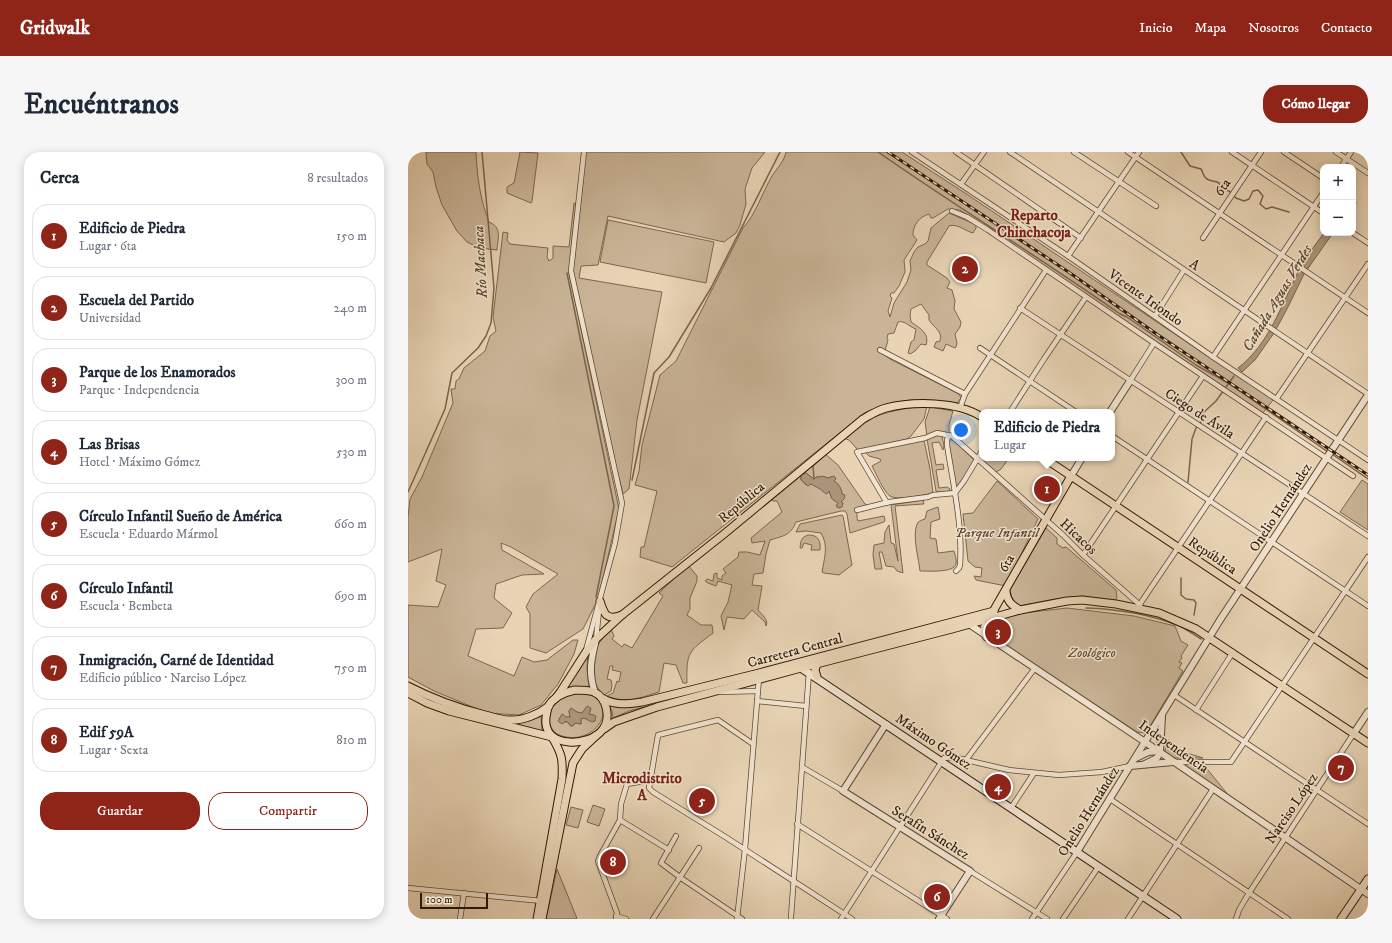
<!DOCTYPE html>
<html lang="es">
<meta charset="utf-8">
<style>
body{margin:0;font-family:"IM FELL DW Pica",serif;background:#f6f6f7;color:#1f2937}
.controls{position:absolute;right:12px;top:12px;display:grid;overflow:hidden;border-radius:8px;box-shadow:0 2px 10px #0003}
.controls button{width:36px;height:36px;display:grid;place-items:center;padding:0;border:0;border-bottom:1px solid #e0e1e3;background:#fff;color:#1f2937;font:20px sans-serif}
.scale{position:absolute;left:12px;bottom:10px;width:68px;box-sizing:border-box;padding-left:4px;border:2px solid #311905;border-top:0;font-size:11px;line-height:14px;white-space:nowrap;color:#311905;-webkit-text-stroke:3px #f0e3cf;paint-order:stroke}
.you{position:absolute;left:553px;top:278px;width:14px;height:14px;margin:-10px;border:3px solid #fff;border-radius:50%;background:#1a73e8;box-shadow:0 0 0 6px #1a73e833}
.badge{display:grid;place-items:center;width:26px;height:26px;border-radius:50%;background:#8f2418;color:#fff;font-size:13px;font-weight:700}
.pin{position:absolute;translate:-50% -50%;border:2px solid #fff;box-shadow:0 1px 4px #0006}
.popup{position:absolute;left:571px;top:257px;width:136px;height:52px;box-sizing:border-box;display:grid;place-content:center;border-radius:8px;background:#fff;filter:drop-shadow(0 1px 3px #0005);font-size:13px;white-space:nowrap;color:#747a83}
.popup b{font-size:15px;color:#1f2937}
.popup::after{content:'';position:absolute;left:50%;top:100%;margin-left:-8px;border:8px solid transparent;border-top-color:#fff}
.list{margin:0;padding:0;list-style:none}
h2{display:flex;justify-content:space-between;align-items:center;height:52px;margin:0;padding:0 16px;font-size:17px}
h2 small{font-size:13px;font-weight:400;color:#747a83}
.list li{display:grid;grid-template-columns:26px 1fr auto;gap:12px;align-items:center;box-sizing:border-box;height:64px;margin:0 8px 8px;padding:0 8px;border:1px solid #e0e1e3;border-radius:16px}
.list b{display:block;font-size:15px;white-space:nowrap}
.list p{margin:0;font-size:13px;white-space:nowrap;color:#747a83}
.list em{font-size:13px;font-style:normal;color:#747a83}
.actions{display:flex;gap:8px;padding:12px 16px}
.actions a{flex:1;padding:9px 0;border:1px solid #8f2418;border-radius:16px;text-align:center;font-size:14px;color:#8f2418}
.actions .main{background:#8f2418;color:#fff}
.map{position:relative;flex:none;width:960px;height:767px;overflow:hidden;border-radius:16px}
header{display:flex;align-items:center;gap:24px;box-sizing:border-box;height:56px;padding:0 20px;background:#8f2418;color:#fff}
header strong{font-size:19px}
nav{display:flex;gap:22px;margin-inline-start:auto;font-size:14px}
.intro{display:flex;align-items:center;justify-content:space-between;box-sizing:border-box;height:96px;padding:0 24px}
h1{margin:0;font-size:28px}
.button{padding:10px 18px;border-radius:16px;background:#8f2418;color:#fff;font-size:14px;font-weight:700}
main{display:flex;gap:24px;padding:0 24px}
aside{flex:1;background:#fff;border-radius:16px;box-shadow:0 2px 10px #0003}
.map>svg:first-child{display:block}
.green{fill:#c9b497;stroke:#7d664e;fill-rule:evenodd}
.water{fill:#aa9479;stroke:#7a634b}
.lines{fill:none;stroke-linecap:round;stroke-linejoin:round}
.stream{stroke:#7a634b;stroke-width:1.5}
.minor-casing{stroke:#5f4831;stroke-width:6}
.tertiary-casing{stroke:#5f4831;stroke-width:8}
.secondary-casing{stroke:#311905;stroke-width:9}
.primary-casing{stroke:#311905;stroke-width:9}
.minor{stroke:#f0e3cf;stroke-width:4.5}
.tertiary{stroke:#f0e3cf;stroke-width:6}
.secondary{stroke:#f0e3cf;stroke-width:7}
.primary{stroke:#e8d4b5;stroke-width:7}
.rail-casing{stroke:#311905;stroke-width:3}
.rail{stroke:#f0e3cf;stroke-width:1.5;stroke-dasharray:4.5;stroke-linecap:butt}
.labels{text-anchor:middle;stroke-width:3;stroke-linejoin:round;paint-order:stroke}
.street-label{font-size:14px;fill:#311905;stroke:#f0e3cf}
.park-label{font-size:14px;font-style:italic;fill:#5f4831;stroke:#f0e3cf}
.neighbourhood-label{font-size:15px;font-weight:bold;fill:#7a1f14;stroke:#f0e3cf}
.water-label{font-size:15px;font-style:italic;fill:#614a33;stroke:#f0e3cf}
</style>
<header>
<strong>Gridwalk</strong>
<nav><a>Inicio</a><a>Mapa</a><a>Nosotros</a><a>Contacto</a></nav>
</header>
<div class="intro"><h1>Encuéntranos</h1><a class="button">Cómo llegar</a></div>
<main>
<aside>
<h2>Cerca<small>8 resultados</small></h2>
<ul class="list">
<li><span class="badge">1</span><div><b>Edificio de Piedra</b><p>Lugar · 6ta</p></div><em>150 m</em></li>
<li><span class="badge">2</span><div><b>Escuela del Partido</b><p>Universidad</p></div><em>240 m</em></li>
<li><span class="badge">3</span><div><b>Parque de los Enamorados</b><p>Parque · Independencia</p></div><em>300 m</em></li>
<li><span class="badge">4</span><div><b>Las Brisas</b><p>Hotel · Máximo Gómez</p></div><em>530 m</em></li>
<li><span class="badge">5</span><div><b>Círculo Infantil Sueño de América</b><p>Escuela · Eduardo Mármol</p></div><em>660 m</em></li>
<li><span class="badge">6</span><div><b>Círculo Infantil</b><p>Escuela · Bembeta</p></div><em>690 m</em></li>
<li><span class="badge">7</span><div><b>Inmigración, Carné de Identidad</b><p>Edificio público · Narciso López</p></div><em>750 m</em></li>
<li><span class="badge">8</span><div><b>Edif 59A</b><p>Lugar · Sexta</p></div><em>810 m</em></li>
</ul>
<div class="actions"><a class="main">Guardar</a><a>Compartir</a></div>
</aside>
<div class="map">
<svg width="960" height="767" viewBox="0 0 960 767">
<rect width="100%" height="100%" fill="#e8d4b5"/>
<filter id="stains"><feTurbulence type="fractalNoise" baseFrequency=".005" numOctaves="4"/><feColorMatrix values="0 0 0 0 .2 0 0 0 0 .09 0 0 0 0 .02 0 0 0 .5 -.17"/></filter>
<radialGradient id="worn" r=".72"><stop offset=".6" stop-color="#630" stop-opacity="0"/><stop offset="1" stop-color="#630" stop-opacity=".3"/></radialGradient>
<g class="green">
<path d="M18,0H68C69,24 72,47 81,70C94,75 90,86 89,98L71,96L59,90L49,79L34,53L28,35L25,20L19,12Z"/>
<polygon points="112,0 130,1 124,49 123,51 99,41 99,35 106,31"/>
<polygon points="177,0 357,0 344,16 337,37 338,52 332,73 328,81 316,90 200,64 190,113 173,114 171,126 254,140 229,268 221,337 215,342 195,263 163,119"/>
<path d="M378,0H494L557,41L865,248L855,261L552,58L540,57L525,66H523L521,62C511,65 505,73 505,83L509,88L496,108L497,120L491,134L486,141H483L482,144L484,146L480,159L482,165L486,151L499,130L503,118L502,109L506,100L510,95L517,92L520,89L523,76L541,61L566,72L568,73V76L565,81C557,79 549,71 541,74L519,110V113L539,126L542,130L539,136L544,138L547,149L546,157L553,170L552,175L547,182L549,191L548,195L547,196L538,192L535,199L526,195L528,190L532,189C535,179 526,176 521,168V163L513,152L503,157L502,163L503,170C512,176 522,182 518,193L513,192L507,199L502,202L500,201L503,190L506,188L508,177C501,175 497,168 490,170L486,181L480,182L479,186L480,188L477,199L472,196L471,199L482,207L551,242L553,246L548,252L502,248L478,252L458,260L264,415L232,405L233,395H236L249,339L227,333L231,319L234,293L252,223L268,209L335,76C348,62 354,41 364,24C369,16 376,10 378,0Z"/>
<polygon points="166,51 168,52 161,121 211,357 190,447 175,477 138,501 122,496 122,462 118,455 125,442 150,422 103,395 93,391 94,398 136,422 114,423 88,432 86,446 104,461 95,476 68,477 60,504 106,524 114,505 126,510 139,508 165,488 170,488 166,502 150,532 133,553 111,563 79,561 26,539 0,525 0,453 30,455 38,433 28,429 34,397 0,410 0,365 2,347 14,325 45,251 43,237 47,237 48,229 51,227 56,216 77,199 82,184 88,179 85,165 95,80 100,81 99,88 102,92 140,96 139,105 141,109 145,106 145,94 161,95"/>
<polygon points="200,68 306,90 298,131 192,110"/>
<path d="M519,254L516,267L503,284L499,287L450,298L441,288L435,286C443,280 450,274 458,269C477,259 498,256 519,254Z"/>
<polygon points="522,255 545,259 541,273 541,281 519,284 517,270"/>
<path d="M529,282L534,284L536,294L535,298L531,290L524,291L528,313L535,312L536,317L528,318L531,336L539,335L542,337L541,339C538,341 532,341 528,339L519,287Z"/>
<path d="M516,288L522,317L525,341C516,343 489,349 482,344C475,339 468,321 464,314L473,309L472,307L461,304L458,301L461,298Z"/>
<polygon points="542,288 545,288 566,308 564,314 550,334 548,334 540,289"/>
<path d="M416,301L430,313L457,352L460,354L447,358L449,359V366L450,369L476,364L477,368L476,370L442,381L439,362L437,359H433L388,370C382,384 375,384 362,388L358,402L355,421L346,422L344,433L354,434L350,458C354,463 361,468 358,474L357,470L344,458L336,467L319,465L316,478L313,464L320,450L324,433L310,429L308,434L300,431L297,429L299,427L305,429L306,422L309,421V426L314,428V424L318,421L315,417L330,405L331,400H339L352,403L357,389L344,391L343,386L374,360L369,349H365L362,345ZM398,321L406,327L408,325H413L414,324L420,326L426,324L428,327L426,329C433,333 434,341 435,348L433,350L435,351L431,356L428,354L431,351L424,347L422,340L420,338L403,332L398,333L393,328V323Z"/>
<polygon points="574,302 574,306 601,306 593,317 588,320 573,307"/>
<polygon points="954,328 960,332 960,378 932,360"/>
<polygon points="589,329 630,367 598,434 568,428 566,424 573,425 574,416 567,415 560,409 555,362 565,361"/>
<polygon points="515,348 516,352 515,352 487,354 495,421 489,419 486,415 478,414 474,400 471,400 474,417 467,417 465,403 466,393 476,391 477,380 481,373 483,391 486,392 490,409 483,353"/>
<path d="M530,355L532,367L523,370L522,386L528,387L530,401L546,399C547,403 549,408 548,412C546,421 520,419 512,419C511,407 504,385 509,372C510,369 514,368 517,367L519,359Z"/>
<path d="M434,363L435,364L444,413L431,423L416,421L414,420C416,407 421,394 413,381L398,379L388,380L392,372Z"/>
<path d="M638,376L649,386V392L655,396L658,395L708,438L709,446L707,448L675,444L647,447L611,454C605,450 603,445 602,438Z"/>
<path d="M401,383C410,383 413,389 412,398H403L404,393L396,391L394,396H392C393,388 393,385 401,383Z"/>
<path d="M280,413L289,424V429L282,446V457L279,463L293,473H304L305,481C281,499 278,500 279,531H275L268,513L256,511L251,540C231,546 220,552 199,544L205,541L209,529L211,530L213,520L204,518L205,514H202L199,527L203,528L204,533L203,539L196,543C182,531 183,511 189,495C192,488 198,483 203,477L206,484L204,487L214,495L216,492L224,496L255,444L251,441Z"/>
<polygon points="659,456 726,464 767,474 773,489 780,493 773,504 774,506 771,510 774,511 771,516 775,519 739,579 737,581 729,580 579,481 579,471 606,462"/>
<polygon points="180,500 179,517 181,536 158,538"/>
<path d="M171,541C215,543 193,595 154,584C137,579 138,557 151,548C157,543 165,542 171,541ZM163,556L169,560L174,561L178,556L183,557L181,562L185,563L181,568L176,566L173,567V572L167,571L165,574H162L160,570H155L151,567L154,563L158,565H162L161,559Z"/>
<path d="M247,550L248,552L221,559L205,566L204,559L201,553C217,557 231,554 247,550Z"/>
<polygon points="133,564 134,579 100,572 120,569"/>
<polygon points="758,586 772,599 795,606 763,606 757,601"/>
<polygon points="774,612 795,612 821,644"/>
<polygon points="185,653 197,657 191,674 179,670"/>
<polygon points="163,655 175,658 170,676 158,673"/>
<polygon points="149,717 168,764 169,767 138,767"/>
</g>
<g class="water">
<path d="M916,81H925L896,122L879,157L866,181L847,208L834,220L830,216C861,192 873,154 890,120C897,106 907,93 916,81Z"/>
<path d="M398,321L406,327L408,325H413L414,324L420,326L426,324L428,327L426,329C430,331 434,337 434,342L437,343L436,347L433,350L435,351L434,355L431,356L428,354L430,351L424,347L421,339L420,341L418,342L412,337L403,332L400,334L393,328V323Z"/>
<polygon points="179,554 183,556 181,562 186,563 188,564 187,569 184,570 176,566 173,567 173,572 167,571 164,574 158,569 154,572 151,570 150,569 154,562 156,563 158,565 162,565 161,559 163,556 169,560 174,561"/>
</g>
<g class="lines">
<g class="stream">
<path d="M470,0C550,56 633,106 712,162L719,165L788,213L820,231L920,300"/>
<path d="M773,0L782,14L793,17C795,20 795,24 798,26C801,30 806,28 811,31L812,37L821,39L828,46L836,49L841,47L845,39L850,38L855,44L852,52L858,57L864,55L881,60"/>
<polyline points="945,51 948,51"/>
<polyline points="159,121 206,354 188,445"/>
<polyline points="924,302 960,327"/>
<polyline points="406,327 405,314 411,308"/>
<polyline points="224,328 246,221 261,205 303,136 372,0"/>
<polyline points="780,330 784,287 788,276 793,270 795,261 808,249 826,224"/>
<polyline points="0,340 37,257 44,221 70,196 78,184 83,171 86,136 74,0"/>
<polyline points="773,426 773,443 778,447 786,448 788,451 786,463"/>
<path d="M678,456C709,457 740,462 769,473C777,476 785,482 793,487"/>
</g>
<g class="minor-casing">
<g id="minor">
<polyline points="176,0 163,119 214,351 207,391 178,498"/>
<polyline points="504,0 660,104 805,205 960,308"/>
<polyline points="548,0 673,86"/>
<polyline points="602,0 960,242"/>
<polyline points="666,0 748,54"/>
<polyline points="720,0 960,161"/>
<polyline points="824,0 915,61"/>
<polyline points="876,0 915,26"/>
<polyline points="928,0 960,21"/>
<polyline points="933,15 943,0"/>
<polyline points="553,32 576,0"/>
<polyline points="544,59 559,65 580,78 746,191 945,324"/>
<polyline points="945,81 960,91"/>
<polyline points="795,86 853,0"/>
<polyline points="660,104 731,0"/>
<polyline points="612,156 960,384"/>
<polyline points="747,164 776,118"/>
<polyline points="572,196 668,260"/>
<polyline points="472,198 557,242"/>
<polyline points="805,205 915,41"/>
<polyline points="722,229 746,191"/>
<polyline points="869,246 960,112"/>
<polyline points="552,256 557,242 638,118"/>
<polyline points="602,260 636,207 678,145"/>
<path d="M541,283L539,288V293C545,331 555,375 552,413L551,416L548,419"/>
<polyline points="704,284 960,454"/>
<polyline points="479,351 449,300 517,286 529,281 544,284 655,383 675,403 732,453"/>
<polyline points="449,358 481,350 520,345 525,343 547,341 556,329 574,299"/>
<polyline points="675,403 795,224"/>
<polyline points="730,455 858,265"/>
<polyline points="188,487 191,459"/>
<polyline points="311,540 350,539"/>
<polyline points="766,543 960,672"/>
<polyline points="349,549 398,554"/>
<polyline points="788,558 825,500"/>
<polyline points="345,592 310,568 250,583 241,636 245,640 319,686 444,767"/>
<polyline points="558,608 627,516"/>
<polyline points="767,610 823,610 960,405"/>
<polyline points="394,615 435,639"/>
<polyline points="702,647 880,767"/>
<polyline points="603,656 626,621"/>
<polyline points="212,668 261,698"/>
<polyline points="389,672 539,767"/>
<polyline points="268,684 253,711 273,726 334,767"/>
<polyline points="562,719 639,767"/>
<polyline points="0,736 134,749"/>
<polyline points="208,764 218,767"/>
<polyline points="383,765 401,520"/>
<polyline points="52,767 56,741"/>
<polyline points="208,767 209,761 190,709 192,704 212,668 213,652 219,632 242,628"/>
<polyline points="245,767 291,696"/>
<polyline points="329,767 337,697 351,526"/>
<polyline points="433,767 536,606 545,605 601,618 651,623 694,620 722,614"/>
<polyline points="624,767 669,700"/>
<polyline points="655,767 691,714"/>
<polyline points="720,767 805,637"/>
<polyline points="828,767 831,758 841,741 946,581"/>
</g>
</g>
<g class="tertiary-casing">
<g id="tertiary">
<polyline points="702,260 722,229"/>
<polyline points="663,324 674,306"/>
<polyline points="561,472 737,590 960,742"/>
<path d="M578,485C574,478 576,472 581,466"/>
<path d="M187,541C180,520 183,508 188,487"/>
<polyline points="478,572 435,639 562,719 531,767"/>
<polyline points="946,581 960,560"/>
<polyline points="728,606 740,600 751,599"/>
<polyline points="737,612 749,606 752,600 754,564"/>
<polyline points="722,614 765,610"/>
<polyline points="669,700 812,468 960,243"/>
</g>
</g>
<g class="secondary-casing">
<g id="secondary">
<polyline points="393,512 393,516 769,767"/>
<polyline points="933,767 960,727"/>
</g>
</g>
<g class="primary-casing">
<g id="primary">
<polyline points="636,306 960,522"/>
<path d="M598,439C599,449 603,453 612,458"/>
<path d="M192,449C196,462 198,469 214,463"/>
<polyline points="583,463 663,324"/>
<polyline points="409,525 407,518 409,512"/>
<path d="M0,534C25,547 50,556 77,563C85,565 94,568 101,568C115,569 131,562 141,554"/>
<path d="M167,538C173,538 180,538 186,540C199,546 203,566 195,577C188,587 172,591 161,590C146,589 136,581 138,565C139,561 139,557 141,553C147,544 158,540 167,538Z"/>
<path d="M0,541L19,551L41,559L144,585C154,602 155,607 154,627L129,767"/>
<path d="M194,546C207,554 219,552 234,550L351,521L586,459"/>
<path d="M147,547L153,539L178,500L188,487L214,463L316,382L455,267C462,263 470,258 478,256C505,249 549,249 574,265"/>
<polyline points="196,577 206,570 249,555 393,516 544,477 612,458 659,449 674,448 708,452 751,461 788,477 960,591"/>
<polyline points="134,767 165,611 174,597 189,583"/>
</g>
</g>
<use href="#minor" class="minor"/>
<use href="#tertiary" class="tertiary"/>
<use href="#secondary" class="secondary"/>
<use href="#primary" class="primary"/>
<g class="rail-casing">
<polyline id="rail" points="480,0 662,121 750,183 960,323"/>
</g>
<use href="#rail" class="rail"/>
</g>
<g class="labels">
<g class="street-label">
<text transform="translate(814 35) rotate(-56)" y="5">6ta</text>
<text transform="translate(787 112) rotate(34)" y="5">A</text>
<text transform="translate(738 145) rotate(35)" y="5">Vicente Iriondo</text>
<text transform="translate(792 261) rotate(33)" y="5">Ciego de Ávila</text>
<text transform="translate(333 350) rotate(-40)" y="5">República</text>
<text transform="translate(872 355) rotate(-57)" y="5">Onelio Hernández</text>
<text transform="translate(671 384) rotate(43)" y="5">Hicacos</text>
<text transform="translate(805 403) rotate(34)" y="5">República</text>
<text transform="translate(598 411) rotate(-60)" y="5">6ta</text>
<text transform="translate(387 498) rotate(-15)" y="5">Carretera Central</text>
<text transform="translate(526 589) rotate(34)" y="5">Máximo Gómez</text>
<text transform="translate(766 594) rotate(35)" y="5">Independencia</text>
<text transform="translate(883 656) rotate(-56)" y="5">Narciso López</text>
<text transform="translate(680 659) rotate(-58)" y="5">Onelio Hernández</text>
<text transform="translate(523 680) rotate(32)" y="5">Serafín Sánchez</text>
</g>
<g class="park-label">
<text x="589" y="385">Parque Infantil</text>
<text x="684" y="505">Zoológico</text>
</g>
<g class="neighbourhood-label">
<text x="626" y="68">Reparto<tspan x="626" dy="17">Chinchacoja</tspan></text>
<text x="234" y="631">Microdistrito<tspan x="234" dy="17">A</tspan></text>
</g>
<g class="water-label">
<text transform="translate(72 110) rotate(-93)" y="5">Río Machaca</text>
<text transform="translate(869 146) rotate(-59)" y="5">Cañada Aguas Verdes</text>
</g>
</g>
<rect width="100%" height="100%" filter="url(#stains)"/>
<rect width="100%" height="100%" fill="url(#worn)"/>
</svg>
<div class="controls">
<button>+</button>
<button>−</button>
</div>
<div class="scale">100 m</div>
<div class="you"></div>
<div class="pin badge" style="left:639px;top:337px">1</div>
<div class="popup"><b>Edificio de Piedra</b>Lugar</div>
<div class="pin badge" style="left:557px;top:117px">2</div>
<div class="pin badge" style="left:590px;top:480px">3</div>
<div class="pin badge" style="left:590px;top:635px">4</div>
<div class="pin badge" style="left:294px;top:649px">5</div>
<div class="pin badge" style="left:529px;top:745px">6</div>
<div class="pin badge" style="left:933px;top:616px">7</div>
<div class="pin badge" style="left:205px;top:710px">8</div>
</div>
</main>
